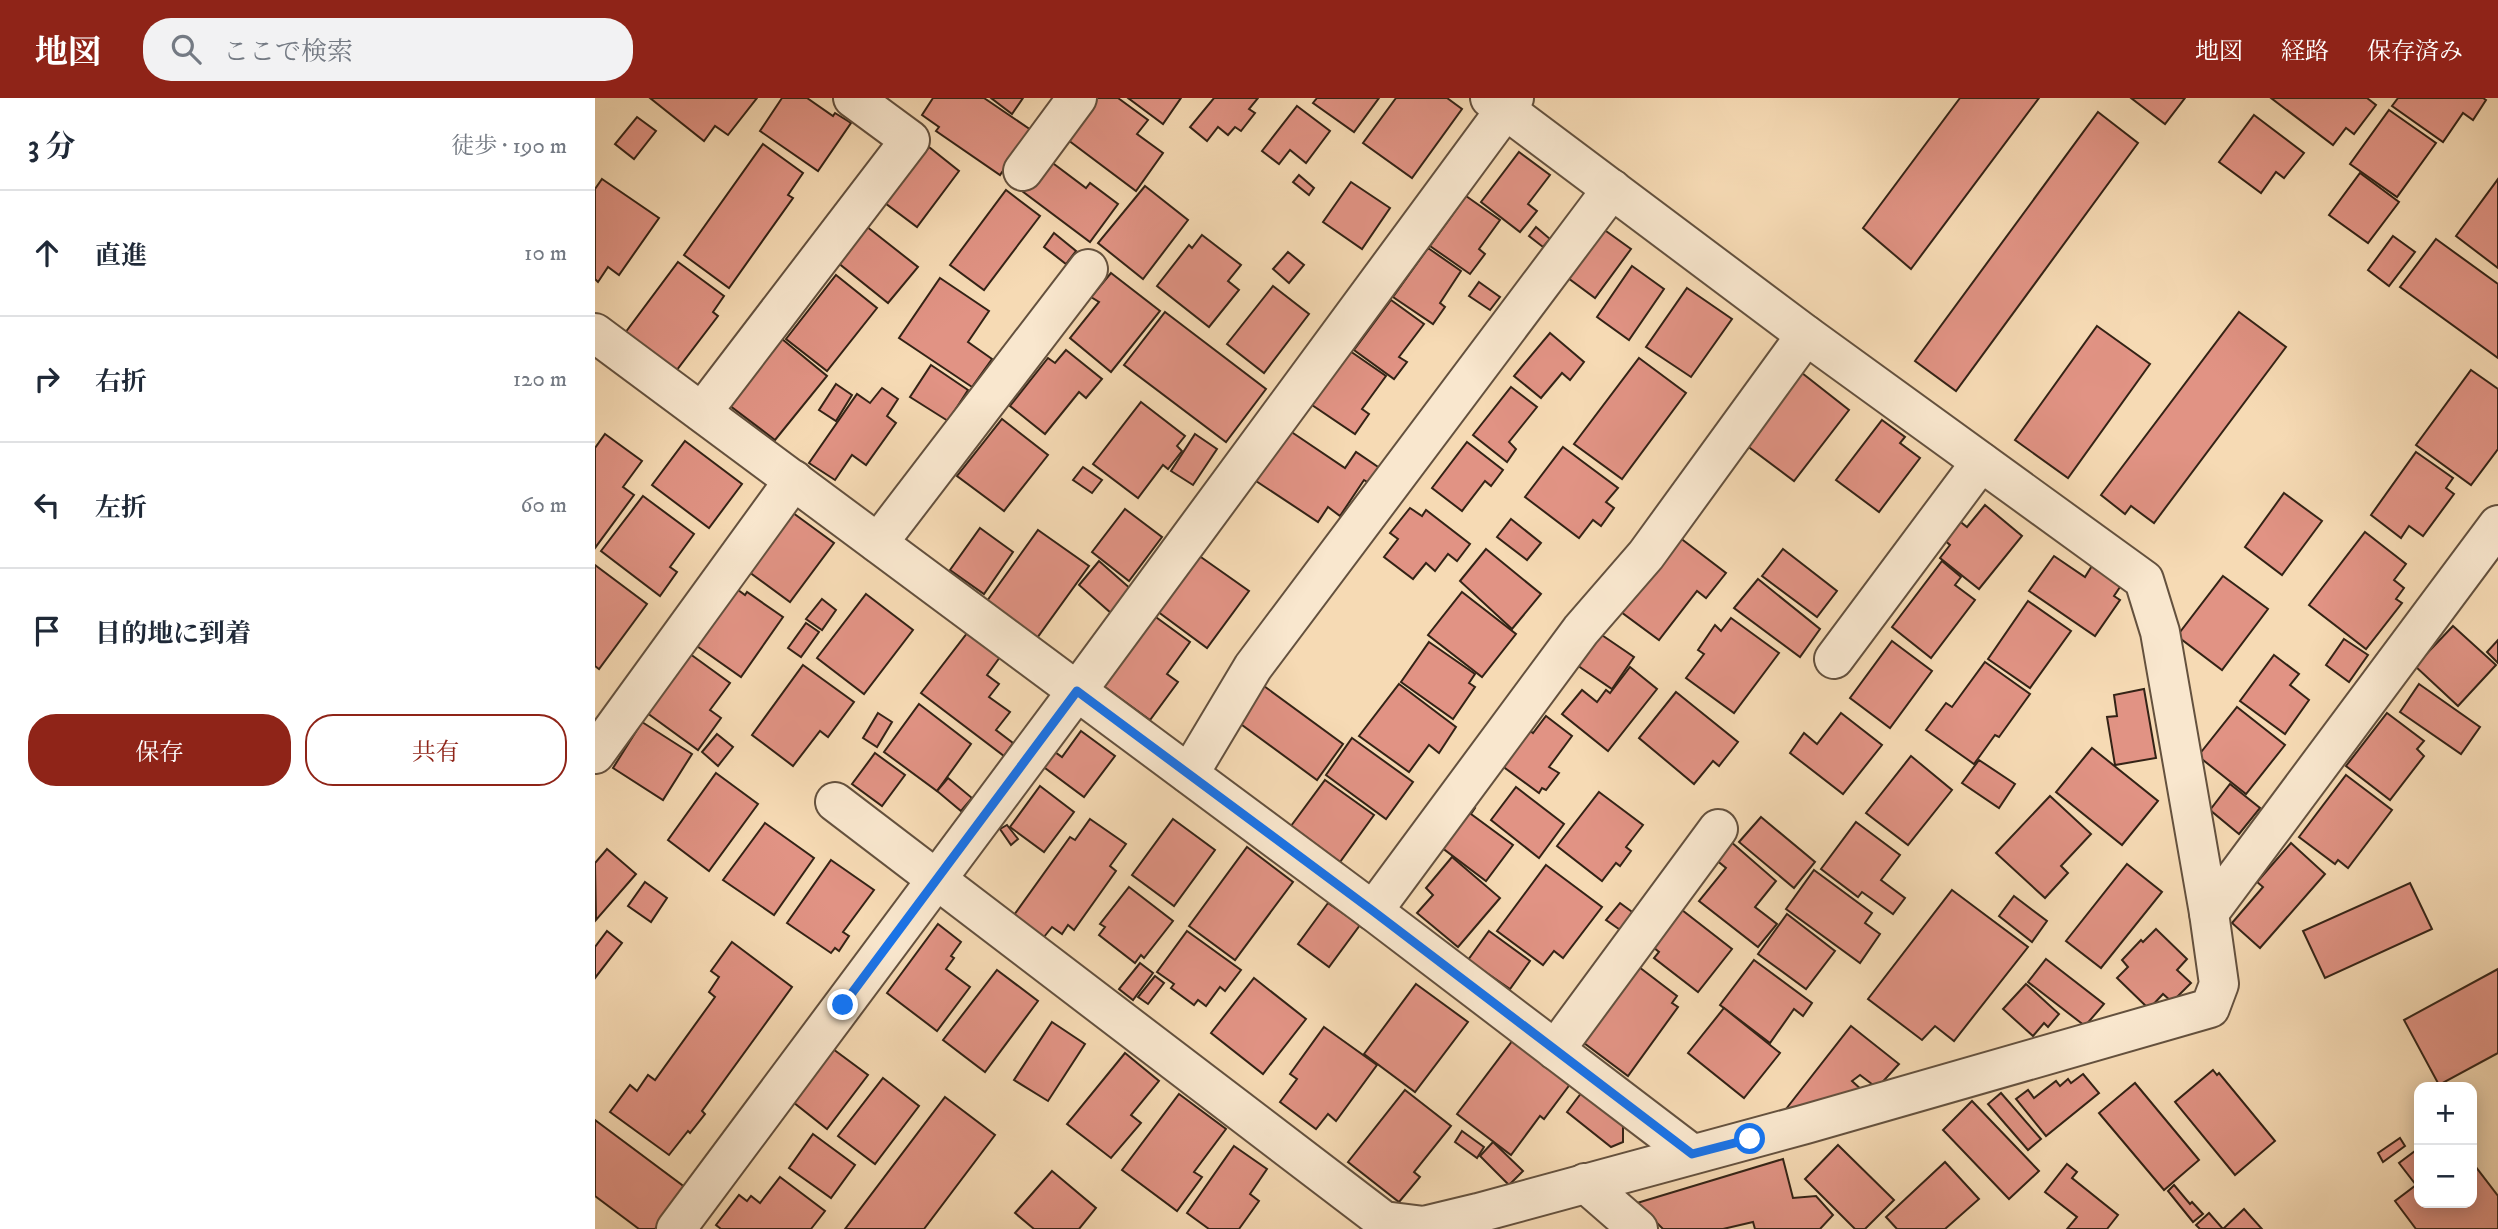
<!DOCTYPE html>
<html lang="ja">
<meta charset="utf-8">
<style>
body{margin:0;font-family:"IM FELL DW Pica","Noto Serif JP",serif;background:#f2f2f3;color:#1f2937}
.controls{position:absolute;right:21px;bottom:21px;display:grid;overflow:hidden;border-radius:14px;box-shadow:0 4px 18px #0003}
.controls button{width:63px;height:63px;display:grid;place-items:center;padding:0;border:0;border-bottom:2px solid #e0e1e3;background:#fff;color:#1f2937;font:35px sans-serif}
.stop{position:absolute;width:21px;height:21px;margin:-16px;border:5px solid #1a73e8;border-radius:50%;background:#fff}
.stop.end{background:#1a73e8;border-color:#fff;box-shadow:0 2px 7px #0008}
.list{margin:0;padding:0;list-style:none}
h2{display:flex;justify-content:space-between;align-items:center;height:91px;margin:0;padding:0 28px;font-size:30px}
h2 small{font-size:23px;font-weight:400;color:#747a83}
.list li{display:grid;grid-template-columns:46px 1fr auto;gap:21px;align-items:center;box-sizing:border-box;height:126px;padding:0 28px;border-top:2px solid #e0e1e3}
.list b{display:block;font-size:26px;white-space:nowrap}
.list em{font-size:23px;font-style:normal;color:#747a83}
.actions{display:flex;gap:14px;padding:21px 28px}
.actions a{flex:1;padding:16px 0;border:2px solid #8f2418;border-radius:28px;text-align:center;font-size:24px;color:#8f2418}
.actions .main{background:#8f2418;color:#fff}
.icon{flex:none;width:38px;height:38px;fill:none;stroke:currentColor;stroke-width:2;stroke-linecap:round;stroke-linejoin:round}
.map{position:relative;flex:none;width:1903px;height:1131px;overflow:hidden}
header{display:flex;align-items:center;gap:42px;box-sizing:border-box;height:98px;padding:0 35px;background:#8f2418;color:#fff}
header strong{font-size:33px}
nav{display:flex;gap:38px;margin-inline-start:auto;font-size:24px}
.search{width:490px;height:63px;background:#f2f2f3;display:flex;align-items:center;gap:18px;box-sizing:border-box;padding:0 24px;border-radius:28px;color:#747a83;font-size:26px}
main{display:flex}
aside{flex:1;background:#fff}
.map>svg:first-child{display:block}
.building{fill:#e19384;stroke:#342316;stroke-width:2}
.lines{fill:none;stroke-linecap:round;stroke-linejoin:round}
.minor-casing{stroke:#64513e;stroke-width:42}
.minor{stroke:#f9e7ce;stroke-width:38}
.route{stroke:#1a73e8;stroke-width:9}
</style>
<header>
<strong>地図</strong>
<div class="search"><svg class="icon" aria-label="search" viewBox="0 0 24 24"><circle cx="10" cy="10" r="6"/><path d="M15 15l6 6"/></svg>ここで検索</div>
<nav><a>地図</a><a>経路</a><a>保存済み</a></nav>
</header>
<main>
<aside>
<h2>3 分<small>徒歩 · 190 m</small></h2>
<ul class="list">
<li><svg class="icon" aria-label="ahead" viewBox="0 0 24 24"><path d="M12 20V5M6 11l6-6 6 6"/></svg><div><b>直進</b></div><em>10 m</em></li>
<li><svg class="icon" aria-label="right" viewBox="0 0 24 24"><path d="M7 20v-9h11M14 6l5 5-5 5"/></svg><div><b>右折</b></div><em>120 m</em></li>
<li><svg class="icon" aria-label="left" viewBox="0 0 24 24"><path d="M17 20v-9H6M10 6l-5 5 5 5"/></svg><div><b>左折</b></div><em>60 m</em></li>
<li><svg class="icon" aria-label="arrive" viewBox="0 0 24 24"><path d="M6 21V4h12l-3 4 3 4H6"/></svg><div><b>目的地に到着</b></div></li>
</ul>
<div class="actions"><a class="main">保存</a><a>共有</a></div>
</aside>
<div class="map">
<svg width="1903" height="1131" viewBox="0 0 1903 1131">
<rect width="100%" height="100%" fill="#f6dab4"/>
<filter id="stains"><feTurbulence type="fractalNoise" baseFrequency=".00286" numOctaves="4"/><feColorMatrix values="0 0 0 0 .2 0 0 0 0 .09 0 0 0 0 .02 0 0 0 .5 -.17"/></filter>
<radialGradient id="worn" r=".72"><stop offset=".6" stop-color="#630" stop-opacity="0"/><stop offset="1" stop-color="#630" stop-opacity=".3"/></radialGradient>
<g class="building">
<polygon points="55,0 162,0 133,37 120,28 109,43"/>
<polygon points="187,0 212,0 238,18 240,15 256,25 223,73 165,33"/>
<polygon points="338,0 389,0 436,32 405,77 341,33 344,29 327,17"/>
<polygon points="396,0 428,0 417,16"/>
<polygon points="498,0 523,0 553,22 542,36 568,55 541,93 473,42"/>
<polygon points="533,0 586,0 568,26"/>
<polygon points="619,0 663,0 654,11 660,15 646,33 640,29 633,37 623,29 612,43 595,29"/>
<polygon points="722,0 784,0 759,34 718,5"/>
<polygon points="801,0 852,0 867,11 817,80 768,45"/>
<polygon points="1365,0 1444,0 1316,171 1268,130"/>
<polygon points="1536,0 1590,0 1570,26"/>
<polygon points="1676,0 1772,0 1781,7 1759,36 1751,30 1738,47"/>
<polygon points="1803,0 1888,0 1891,2 1878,22 1868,15 1848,44 1797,8"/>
<polygon points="702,8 735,33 711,65 695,52 684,66 667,53"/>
<polygon points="1794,12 1841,45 1802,99 1755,66"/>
<polygon points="1503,14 1543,45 1361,293 1320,263"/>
<polygon points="1659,17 1709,55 1689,80 1681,74 1666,95 1624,64"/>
<polygon points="42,19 61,33 39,61 20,46"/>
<polygon points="168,46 208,75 193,97 198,100 134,190 89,157"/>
<polygon points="334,49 364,73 322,129 290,105"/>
<polygon points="924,54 955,77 933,106 942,113 925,134 886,104"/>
<polygon points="451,60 491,90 495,85 523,106 495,144 427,93"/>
<polygon points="1765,75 1804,104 1773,145 1734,117"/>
<polygon points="704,77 719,90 714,97 698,84"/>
<polygon points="7,81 64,120 24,177 13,169 3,184 0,181 0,91"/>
<polygon points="1903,81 1903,170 1861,138"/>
<polygon points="756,84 795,110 767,151 728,124"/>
<polygon points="550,88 593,122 548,181 503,145"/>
<polygon points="411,92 445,118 389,192 355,167"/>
<polygon points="871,98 905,122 884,151 890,156 875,176 835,148"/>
<polygon points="271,128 323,169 293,205 242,164"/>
<polygon points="1004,128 1036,151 1000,200 969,177"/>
<polygon points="941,129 955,141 948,149 934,138"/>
<polygon points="459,135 481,153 471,166 449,149"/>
<polygon points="607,137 646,167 633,183 644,192 614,229 562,188 594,147 597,150"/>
<polygon points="1798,138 1820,154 1794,188 1773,172"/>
<polygon points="1841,141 1903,186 1903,260 1805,189"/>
<polygon points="833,150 866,173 845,205 850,209 838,226 798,199"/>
<polygon points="693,154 709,167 694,185 678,171"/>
<polygon points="83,164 129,198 118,214 123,218 81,273 30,235"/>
<polygon points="1037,168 1069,191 1034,242 1002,219"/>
<polygon points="516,175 565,213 516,274 475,240 504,204 496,199"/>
<polygon points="241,177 282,210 232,273 191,241"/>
<polygon points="345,180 394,213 373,244 397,261 377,289 304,240"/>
<polygon points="884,184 905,199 895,212 874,198"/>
<polygon points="678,188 714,216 669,275 632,246"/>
<polygon points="1092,190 1137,221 1096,279 1051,249"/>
<polygon points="796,202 829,226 804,259 812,264 799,281 759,252"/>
<polygon points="570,214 671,291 631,344 529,267"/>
<polygon points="1644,214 1691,249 1559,425 1536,408 1530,416 1506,397"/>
<polygon points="1502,228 1555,266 1473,380 1420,342"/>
<polygon points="955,235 989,264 975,282 967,275 946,300 919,278"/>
<polygon points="187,241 232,278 180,342 134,307"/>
<polygon points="471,252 507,281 491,300 484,294 450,336 415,308 453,260 460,265"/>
<polygon points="755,253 791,278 767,311 774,316 760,336 717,307"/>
<polygon points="1044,260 1091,295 1027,381 979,346"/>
<polygon points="336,267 373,292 353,323 315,299"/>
<polygon points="1876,272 1903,291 1903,351 1876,387 1821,347"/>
<polygon points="1207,275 1254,312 1199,383 1151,347"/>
<polygon points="241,286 257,297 241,323 224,312"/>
<polygon points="916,289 942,309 914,344 921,351 912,364 878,337"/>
<polygon points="287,290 303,301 292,318 301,325 271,367 257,357 240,382 214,365 262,296 275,305"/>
<polygon points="546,304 590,338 582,348 587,353 573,371 568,367 543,400 498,366"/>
<polygon points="407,321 453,357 409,413 362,378"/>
<polygon points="1287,322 1310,339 1305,345 1325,360 1284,414 1241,382"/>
<polygon points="695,333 750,370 761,354 789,373 779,388 769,382 745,418 733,409 723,424 661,383"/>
<polygon points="10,336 47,363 28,389 39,397 0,450 0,350"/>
<polygon points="600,336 622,351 598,387 576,373"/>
<polygon points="90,343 147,386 114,430 57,387"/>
<polygon points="872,344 908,372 896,388 890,383 867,413 837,390"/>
<polygon points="968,349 1023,390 1011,404 1019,410 1006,428 998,422 984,440 930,399"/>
<polygon points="1821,354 1858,380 1851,390 1859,396 1828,438 1814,428 1806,440 1776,417"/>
<polygon points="488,369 507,382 497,395 478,382"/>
<polygon points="1689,395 1727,423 1687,477 1650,449"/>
<polygon points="48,398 99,436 75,469 82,474 65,498 6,453"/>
<polygon points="1390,407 1427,438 1384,491 1345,460 1355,447 1348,441 1363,422 1372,429"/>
<polygon points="815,410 827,418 831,412 875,446 862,463 853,456 840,473 831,465 818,481 789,459 803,441 795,435"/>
<polygon points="530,411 567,439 534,483 497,454"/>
<polygon points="194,412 239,445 195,504 150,471"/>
<polygon points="916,421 946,445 932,462 902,439"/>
<polygon points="385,430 418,454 389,496 355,472"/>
<polygon points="443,432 494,468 442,540 392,503"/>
<polygon points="1770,434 1811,466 1799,482 1809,490 1801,501 1807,505 1771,551 1714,507"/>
<polygon points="1080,436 1131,475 1111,500 1102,493 1064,542 1022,511"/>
<polygon points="891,451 946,496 917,531 865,483"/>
<polygon points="1188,451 1242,493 1222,519 1167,478"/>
<polygon points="603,457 654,493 612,550 562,513"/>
<polygon points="1459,458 1490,479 1500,463 1529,483 1519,498 1525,502 1500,538 1434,493"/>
<polygon points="504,463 537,492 516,515 484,487"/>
<polygon points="1347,463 1366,479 1360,487 1380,502 1336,560 1297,529"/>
<polygon points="0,467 52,506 4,571 0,568"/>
<polygon points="1628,478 1673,511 1627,572 1582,538"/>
<polygon points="1163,481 1225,531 1205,559 1139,510"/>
<polygon points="139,489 150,497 152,494 188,519 146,579 99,546"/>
<polygon points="867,494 921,536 887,579 833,537"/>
<polygon points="271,496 318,532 269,596 222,560"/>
<polygon points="227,501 241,512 227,532 211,521"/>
<polygon points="1433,503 1476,533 1435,590 1393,561"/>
<polygon points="558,517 595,544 572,576 583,584 555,622 507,587"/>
<polygon points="1136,520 1184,555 1139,615 1091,580 1109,556 1103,552 1120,527 1126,533"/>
<polygon points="211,525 224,534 206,559 193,550"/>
<polygon points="1858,528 1901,567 1863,608 1820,568"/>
<polygon points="998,531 1039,559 1017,591 976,563"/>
<polygon points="373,534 405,559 392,577 404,586 394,599 415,614 401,632 418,645 409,658 326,595"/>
<polygon points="1749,541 1773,557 1754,584 1731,567"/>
<polygon points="1903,542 1903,565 1892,554"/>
<polygon points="1297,543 1337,573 1295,630 1255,600"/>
<polygon points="834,544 880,576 874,585 880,589 858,621 806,584"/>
<polygon points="91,553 135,585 115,612 126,620 103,652 48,612"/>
<polygon points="1679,557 1704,576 1695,587 1714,602 1690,636 1645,603"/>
<polygon points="1390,564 1435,596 1404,639 1400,637 1379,666 1331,632 1351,605 1357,609"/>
<polygon points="208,567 259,604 233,639 225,633 198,668 157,637"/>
<polygon points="1035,569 1062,591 1013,653 967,616 987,592 1002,604 1011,592 1015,595"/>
<polygon points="804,586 861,629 844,655 834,647 814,674 764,638"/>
<polygon points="1824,586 1885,629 1866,656 1805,614"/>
<polygon points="669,588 748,646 722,682 643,624"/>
<polygon points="1549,591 1561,660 1520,667 1512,619 1522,618 1519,597"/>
<polygon points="1081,594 1143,644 1124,668 1118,663 1099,686 1044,640"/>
<polygon points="324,606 376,646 342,693 289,654"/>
<polygon points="1642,609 1690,647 1651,696 1603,658"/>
<polygon points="283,615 297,624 282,649 268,640"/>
<polygon points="1246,615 1287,647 1248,696 1195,655 1209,635 1222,646"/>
<polygon points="1792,615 1829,643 1822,651 1829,658 1795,702 1751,668"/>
<polygon points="951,618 977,638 954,669 964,675 951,692 947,690 944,695 899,662 929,628 938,635"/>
<polygon points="47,624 97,656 68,702 18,670"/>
<polygon points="486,633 520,658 489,699 446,667 457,652 467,659"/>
<polygon points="122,636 138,649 123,668 107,654"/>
<polygon points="757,640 818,684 791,721 731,677"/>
<polygon points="1497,650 1563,703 1527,747 1461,694"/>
<polygon points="280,655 310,677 287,708 257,686"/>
<polygon points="1316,658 1357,692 1313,747 1271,715"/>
<polygon points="1384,662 1420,686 1404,710 1367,685"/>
<polygon points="121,675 163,706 114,773 73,742"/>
<polygon points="1751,677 1797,712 1753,770 1743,762 1740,766 1704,739"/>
<polygon points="353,680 377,700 366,713 342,693"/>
<polygon points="730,682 779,717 745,764 696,728"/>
<polygon points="1635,686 1665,710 1644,736 1615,712"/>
<polygon points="445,688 479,714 449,754 415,729"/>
<polygon points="921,689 969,726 944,760 896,722"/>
<polygon points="1004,694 1048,727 1031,749 1036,753 1025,768 1021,765 1007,783 962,748"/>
<polygon points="1455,698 1496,736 1466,768 1473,775 1450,800 1401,755"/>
<polygon points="872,704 880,710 876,716 918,747 891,783 838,743"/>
<polygon points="1166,719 1220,764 1199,790 1144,744"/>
<polygon points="495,721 531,746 515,768 521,773 479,832 473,827 467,836 457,829 449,839 419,817 475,739 480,742"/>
<polygon points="578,721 620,752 579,808 537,777"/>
<polygon points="1261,724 1305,757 1286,782 1310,800 1298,816 1267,794 1263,799 1226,771"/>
<polygon points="170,725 219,760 179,817 128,782"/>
<polygon points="412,727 423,741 416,747 405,731"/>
<polygon points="1135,743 1181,783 1160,809 1182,826 1163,849 1104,803 1131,770 1120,761"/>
<polygon points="1696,745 1730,776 1665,850 1637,825 1668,789 1662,784"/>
<polygon points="652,749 698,784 640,862 594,828"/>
<polygon points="12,751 41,776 1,822 0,765"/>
<polygon points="857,759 905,800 863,849 822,815 838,797 831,790"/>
<polygon points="236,762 279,792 248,834 254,838 244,853 240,850 236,855 192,825"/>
<polygon points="1532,766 1567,794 1506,870 1471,843"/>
<polygon points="951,767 1007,809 968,860 959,853 948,867 902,833"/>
<polygon points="1219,772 1277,815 1270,825 1285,836 1265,865 1191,811"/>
<polygon points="50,784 72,800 56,824 33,808"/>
<polygon points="1815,785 1837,831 1730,880 1708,833"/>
<polygon points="534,789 578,823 549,860 546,857 540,865 504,837 510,829 505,826"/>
<polygon points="1357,792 1433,849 1359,943 1340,928 1327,942 1273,901"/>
<polygon points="1419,798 1452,823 1437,844 1404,818"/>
<polygon points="733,805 765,827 734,869 703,846"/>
<polygon points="1025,805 1044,819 1031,836 1011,822"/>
<polygon points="1087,812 1137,851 1103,894 1059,860 1064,854 1058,849"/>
<polygon points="1192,816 1240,853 1211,891 1163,856"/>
<polygon points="343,826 366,844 356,858 359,860 351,871 375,889 342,933 292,895"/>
<polygon points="1561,831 1592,861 1582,872 1596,885 1577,904 1568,896 1554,911 1522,880 1533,869 1527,862 1546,842 1548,844"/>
<polygon points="12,833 27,845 0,880 0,849"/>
<polygon points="592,833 646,872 630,893 625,889 611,908 603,902 599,907 576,890 579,886 562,874"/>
<polygon points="894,833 935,863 915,891 873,862"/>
<polygon points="137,844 197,889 107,1013 110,1016 95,1035 93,1033 74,1057 15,1014 35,987 42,993 53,977 60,982 120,899 114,894 124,879 116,873"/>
<polygon points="1451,861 1509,906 1490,928 1433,884"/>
<polygon points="1159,862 1217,905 1208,918 1199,911 1175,945 1125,907"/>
<polygon points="545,865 558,875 538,902 524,891"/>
<polygon points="1044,869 1082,898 1077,905 1083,909 1033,978 989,945"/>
<polygon points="1903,871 1903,955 1844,987 1809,922"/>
<polygon points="402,872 443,903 390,974 348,942"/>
<polygon points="560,878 569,885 553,906 543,899"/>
<polygon points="659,880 711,921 668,976 616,935"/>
<polygon points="821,886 873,924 820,994 769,956"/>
<polygon points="1431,886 1464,916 1453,929 1449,925 1438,938 1408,911"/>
<polygon points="1129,910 1185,955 1149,1000 1093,955"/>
<polygon points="457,924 490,946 453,1003 419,982"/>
<polygon points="1256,928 1304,966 1282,990 1265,977 1257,983 1268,993 1196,1015 1191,1011"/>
<polygon points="729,929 782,967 741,1023 733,1016 721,1031 685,1004 702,981 695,976"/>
<polygon points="918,942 976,985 949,1021 945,1018 916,1057 862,1016"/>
<polygon points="238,951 273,977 232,1031 198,1004"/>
<polygon points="530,955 564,983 536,1017 546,1025 516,1060 472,1026"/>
<polygon points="1618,972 1622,977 1624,975 1680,1043 1640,1077 1580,1004"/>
<polygon points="1488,976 1504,995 1451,1038 1421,1001 1433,992 1439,1000 1461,983 1465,988 1473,981 1476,985"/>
<polygon points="288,980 324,1008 280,1066 243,1038"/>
<polygon points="1540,985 1604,1062 1569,1092 1504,1015"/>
<polygon points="990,990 1028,1020 1028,1044 1016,1049 972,1014"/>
<polygon points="810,992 856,1028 819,1074 825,1079 804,1104 753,1064"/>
<polygon points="1406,995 1446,1041 1433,1052 1393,1006"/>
<polygon points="584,996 631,1031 599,1074 607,1079 582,1113 527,1072"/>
<polygon points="350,999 400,1037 329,1131 250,1131"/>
<polygon points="1377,1003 1444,1073 1414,1101 1348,1032"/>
<polygon points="0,1022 91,1090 60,1131 44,1131 0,1098"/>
<polygon points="867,1033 889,1049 882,1060 860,1044"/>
<polygon points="218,1036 260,1067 236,1100 194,1070"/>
<polygon points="1805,1040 1810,1048 1788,1064 1783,1055"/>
<polygon points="898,1044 928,1073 914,1087 885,1058"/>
<polygon points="1243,1047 1299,1102 1270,1131 1260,1131 1210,1081"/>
<polygon points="639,1048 672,1071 655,1096 664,1103 644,1131 614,1131 592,1115"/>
<polygon points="1824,1050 1824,1105 1877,1105 1877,1064 1903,1098 1903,1131 1821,1131 1800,1103 1821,1087 1804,1065"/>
<polygon points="1188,1061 1198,1100 1221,1098 1238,1117 1225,1131 1160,1131 1158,1124 1128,1131 1068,1131 1042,1105"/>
<polygon points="1350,1064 1384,1101 1350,1131 1302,1131 1291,1119"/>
<polygon points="1472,1066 1482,1074 1477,1080 1523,1117 1512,1131 1472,1131 1482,1119 1450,1094"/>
<polygon points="457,1073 501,1110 484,1131 439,1131 420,1115"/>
<polygon points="185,1079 230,1113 216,1131 126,1131 121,1127 144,1097 152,1103 156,1098 165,1105"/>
<polygon points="1579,1087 1595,1106 1597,1104 1608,1116 1598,1124 1573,1093"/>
<polygon points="1649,1111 1667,1131 1605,1131 1601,1127 1614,1115 1628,1131"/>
</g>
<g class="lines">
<g class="minor-casing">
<g id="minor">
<polyline points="428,73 482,0"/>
<polyline points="0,235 778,813 1097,1056"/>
<polyline points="107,314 315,42 258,0"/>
<polyline points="283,445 493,171"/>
<polyline points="1239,561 1386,364"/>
<polyline points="0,656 199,382"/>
<polyline points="594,676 658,569 1017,91"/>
<polyline points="240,704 789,1123 829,1128 883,1115 1211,1026 1615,910 1624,886 1614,815 1565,534 1549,482 1211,237 895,0"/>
<polyline points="778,813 986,532 1051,457 1211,237"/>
<polyline points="1614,815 1903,427"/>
<polyline points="960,952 1123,731"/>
<polyline points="990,1085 1043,1131"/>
<polyline points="81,1131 482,593 919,0"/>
</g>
</g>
<use href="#minor" class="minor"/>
</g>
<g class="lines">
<polyline class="route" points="248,907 482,593 778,813 1097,1056 1155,1041"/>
</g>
<rect width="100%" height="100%" filter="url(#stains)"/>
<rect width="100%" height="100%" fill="url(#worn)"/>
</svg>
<div class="controls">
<button>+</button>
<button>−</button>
</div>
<div class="stop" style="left:1155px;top:1041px"></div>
<div class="stop end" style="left:248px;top:907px"></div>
</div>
</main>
